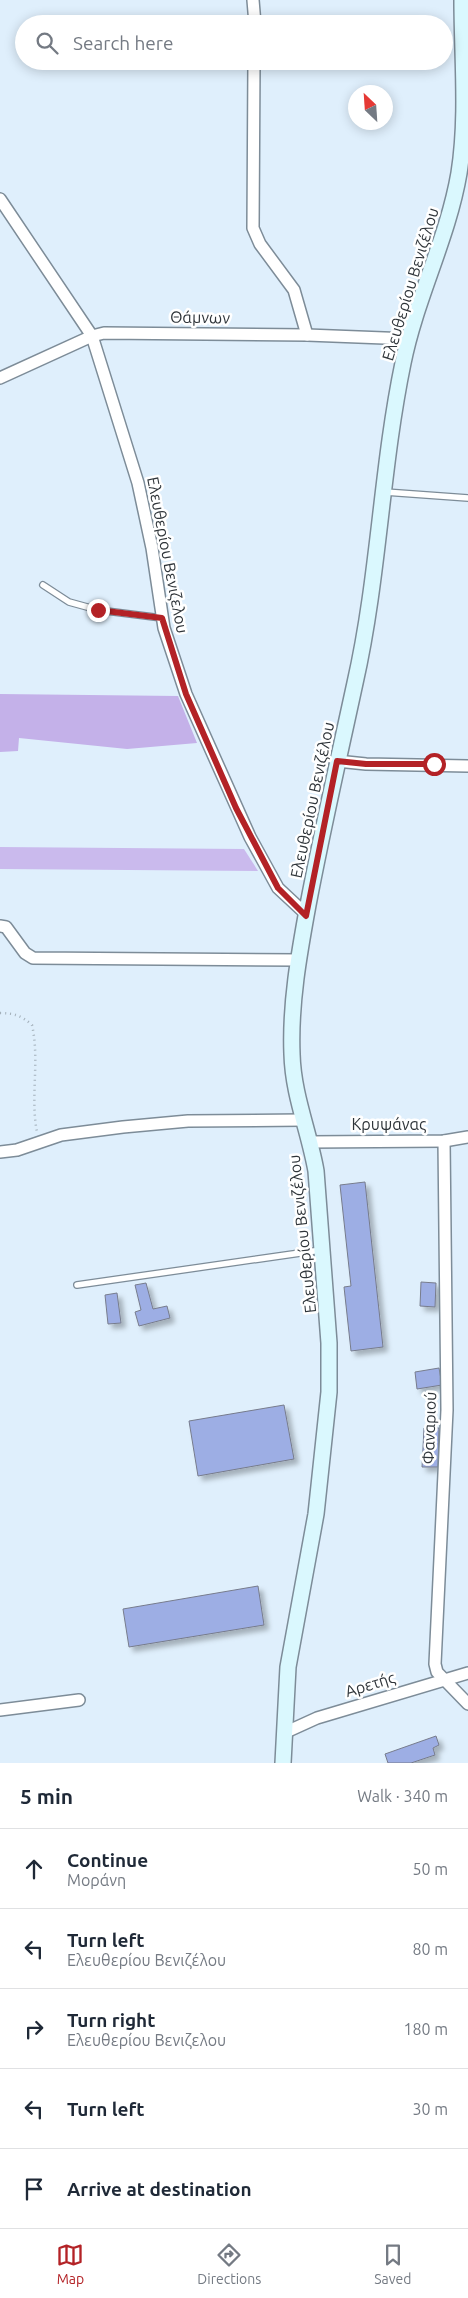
<!DOCTYPE html>
<meta charset="utf-8">
<style>
body{margin:0;font-family:Ubuntu,sans-serif;background:#f2f2f3;color:#1f2937}
.compass{position:absolute;left:348px;top:85px;width:45px;height:45px;border-radius:50%;background:#fff;box-shadow:0 2px 12px #0003;rotate:335deg}
.stop{position:absolute;width:15px;height:15px;margin:-11px;border:4px solid #b32226;border-radius:50%;background:#fff}
.stop.end{background:#b32226;border-color:#fff;box-shadow:0 1px 5px #0008}
.list{margin:0;padding:0;list-style:none}
h2{display:flex;justify-content:space-between;align-items:center;height:65px;margin:0;padding:0 20px;font-size:21px}
h2 small{font-size:16px;font-weight:400;color:#747a83}
.list li{display:grid;grid-template-columns:32px 1fr auto;gap:15px;align-items:center;box-sizing:border-box;height:80px;padding:0 20px;border-top:1px solid #e0e1e3}
.list b{display:block;font-size:19px;white-space:nowrap}
.list p{margin:0;font-size:16px;white-space:nowrap;color:#747a83}
.list em{font-size:16px;font-style:normal;color:#747a83}
.icon{flex:none;width:28px;height:28px;fill:none;stroke:currentColor;stroke-width:2;stroke-linecap:round;stroke-linejoin:round}
.map{position:relative;flex:none;width:468px;height:1763px;overflow:hidden}
.search{position:absolute;background:#fff;box-shadow:0 2px 12px #0003;left:15px;right:15px;top:15px;height:55px;display:flex;align-items:center;gap:12px;box-sizing:border-box;padding:0 18px;border-radius:28px;color:#747a83;font-size:19px}
.sheet{height:465px;background:#fff}
nav{display:flex;justify-content:space-around;align-items:center;box-sizing:border-box;height:70px;border-top:1px solid #e0e1e3;background:#fff;font-size:14px;color:#747a83}
nav a{display:grid;justify-items:center;gap:2px}
nav .on{color:#b32226}
.map>svg:first-child{display:block}
.green{fill:#cabaed}
.forest{fill:#c4b1e9}
.building{fill:#9daee4;stroke:#777c8c;filter:url(#shadow)}
.lines{fill:none;stroke-linecap:round;stroke-linejoin:round}
.service-casing{stroke:#7d8c98;stroke-width:8}
.minor-casing{stroke:#7d8c98;stroke-width:14}
.secondary-casing{stroke:#7d8c98;stroke-width:18}
.path{stroke:#a3b0ba;stroke-width:2.5;stroke-dasharray:1 4;stroke-linecap:butt}
.service{stroke:#fff;stroke-width:5.5}
.minor{stroke:#fff;stroke-width:11}
.secondary{stroke:#daf8fe;stroke-width:15}
.route{stroke:#b32226;stroke-width:6}
.labels{text-anchor:middle;stroke-width:5;stroke-linejoin:round;paint-order:stroke}
.street-label{font-size:16px;fill:#2f353a;stroke:#fff}
</style>
<div class="map">
<svg width="468" height="1763" viewBox="0 0 468 1763">
<defs>
<filter id="shadow"><feDropShadow dx="4.5" dy="4.5" stdDeviation="2.5" flood-color="#0004"/></filter>
</defs>
<rect width="100%" height="100%" fill="#dfeffc"/>
<polygon class="green" points="0,847 244,849 258,871 0,869"/>
<polygon class="forest" points="0,694 178,696 197,743 127,749 19,738 18,751 0,752"/>
<g class="building">
<polygon points="365,1182 383,1347 351,1351 344,1287 351,1286 340,1185"/>
<polygon points="421,1282 436,1283 435,1307 420,1306"/>
<polygon points="146,1283 153,1309 167,1306 170,1318 139,1326 135,1312 141,1310 135,1285"/>
<polygon points="117,1293 121,1323 108,1324 105,1295"/>
<polygon points="439,1368 442,1385 417,1389 415,1372"/>
<polygon points="284,1405 294,1459 198,1476 189,1421"/>
<polygon points="424,1428 439,1428 438,1467 422,1467"/>
<polygon points="258,1586 264,1625 129,1647 123,1609"/>
<polygon points="436,1736 439,1745 433,1748 435,1755 411,1763 388,1763 385,1754"/>
</g>
<g class="lines">
<g class="service-casing">
<g id="service">
<polyline points="385,492 468,498"/>
<polyline points="43,585 69,602 98,610 162,618"/>
<polyline points="77,1285 321,1250"/>
</g>
</g>
<g class="minor-casing">
<g id="minor">
<polyline points="253,0 255,24"/>
<polyline points="254,61 253,228 260,244 294,290 307,335"/>
<polyline points="0,199 92,336 138,483 152,548 164,628 186,694 250,837 278,888 307,915"/>
<polyline points="0,378 92,336 104,333 307,335 410,339"/>
<polyline points="337,761 366,764 468,766"/>
<polyline points="0,926 6,927 25,953 33,958 299,960"/>
<polyline points="444,1141 447,1410 435,1664 437,1672 468,1704"/>
<polyline points="310,1142 444,1141 468,1137"/>
<polyline points="0,1152 17,1150 61,1135 123,1127 188,1121 303,1120"/>
<polyline points="0,1710 79,1700"/>
<polyline points="284,1733 317,1718 468,1673"/>
</g>
</g>
<g class="secondary-casing">
<path id="secondary" d="M283,1763L288,1667L316,1514L329,1392V1343L316,1171C309,1131 293,1095 292,1054C290,1004 299,954 308,905C322,831 339,757 355,683C379,577 381,469 403,363C416,298 448,238 459,173C468,116 462,58 462,0"/>
</g>
<path class="path" d="M0,1013C14,1013 22,1016 32,1025C40,1061 30,1097 37,1132"/>
<use href="#service" class="service"/>
<use href="#minor" class="minor"/>
<use href="#secondary" class="secondary"/>
</g>
<g class="lines">
<polyline class="route" points="98,610 162,618 186,694 236,808 278,888 306,916 337,761 366,764 434,764"/>
</g>
<g class="labels">
<g class="street-label">
<text transform="translate(410 284) rotate(-73)" y="6">Ελευθερίου Βενιζέλου</text>
<text transform="translate(200 317) rotate(1)" y="6">Θάμνων</text>
<text transform="translate(168 555) rotate(79)" y="6">Ελευθερίου Βενιζελου</text>
<text transform="translate(312 800) rotate(-78)" y="6">Ελευθερίου Βενιζέλου</text>
<text x="389" y="1130">Κρυψάνας</text>
<text transform="translate(302 1234) rotate(-96)" y="6">Ελευθερίου Βενιζέλου</text>
<text transform="translate(429 1428) rotate(-88)" y="6">Φαναριού</text>
<text transform="translate(370 1684) rotate(-17)" y="6">Αρετής</text>
</g>
</g>
</svg>
<svg class="compass" viewBox="-18 -18 36 36"><path d="M0-13l5 13h-10z" fill="#e53935"/><path d="M0 13l5-13h-10z" fill="#747a83"/></svg>
<div class="stop" style="left:434px;top:764px"></div>
<div class="stop end" style="left:98px;top:610px"></div>
<div class="search"><svg class="icon" aria-label="search" viewBox="0 0 24 24"><circle cx="10" cy="10" r="6"/><path d="M15 15l6 6"/></svg>Search here</div>
</div>
<section class="sheet">
<h2>5 min<small>Walk · 340 m</small></h2>
<ul class="list">
<li><svg class="icon" aria-label="ahead" viewBox="0 0 24 24"><path d="M12 20V5M6 11l6-6 6 6"/></svg><div><b>Continue</b><p>Μοράνη</p></div><em>50 m</em></li>
<li><svg class="icon" aria-label="left" viewBox="0 0 24 24"><path d="M17 20v-9H6M10 6l-5 5 5 5"/></svg><div><b>Turn left</b><p>Ελευθερίου Βενιζέλου</p></div><em>80 m</em></li>
<li><svg class="icon" aria-label="right" viewBox="0 0 24 24"><path d="M7 20v-9h11M14 6l5 5-5 5"/></svg><div><b>Turn right</b><p>Ελευθερίου Βενιζελου</p></div><em>180 m</em></li>
<li><svg class="icon" aria-label="left" viewBox="0 0 24 24"><path d="M17 20v-9H6M10 6l-5 5 5 5"/></svg><div><b>Turn left</b></div><em>30 m</em></li>
<li><svg class="icon" aria-label="arrive" viewBox="0 0 24 24"><path d="M6 21V4h12l-3 4 3 4H6"/></svg><div><b>Arrive at destination</b></div></li>
</ul>
</section>
<nav>
<a class="on"><svg class="icon" aria-label="map" viewBox="0 0 24 24"><path d="M3 6l6-2 6 2 6-2v14l-6 2-6-2-6 2zM9 4v14M15 6v14"/></svg>Map</a>
<a><svg class="icon" aria-label="directions" viewBox="0 0 24 24"><path d="M12 3l9 9-9 9-9-9zM9 14v-3h6M13 9l2 2-2 2"/></svg>Directions</a>
<a><svg class="icon" aria-label="saved" viewBox="0 0 24 24"><path d="M7 4h10v16l-5-4-5 4z"/></svg>Saved</a>
</nav>
